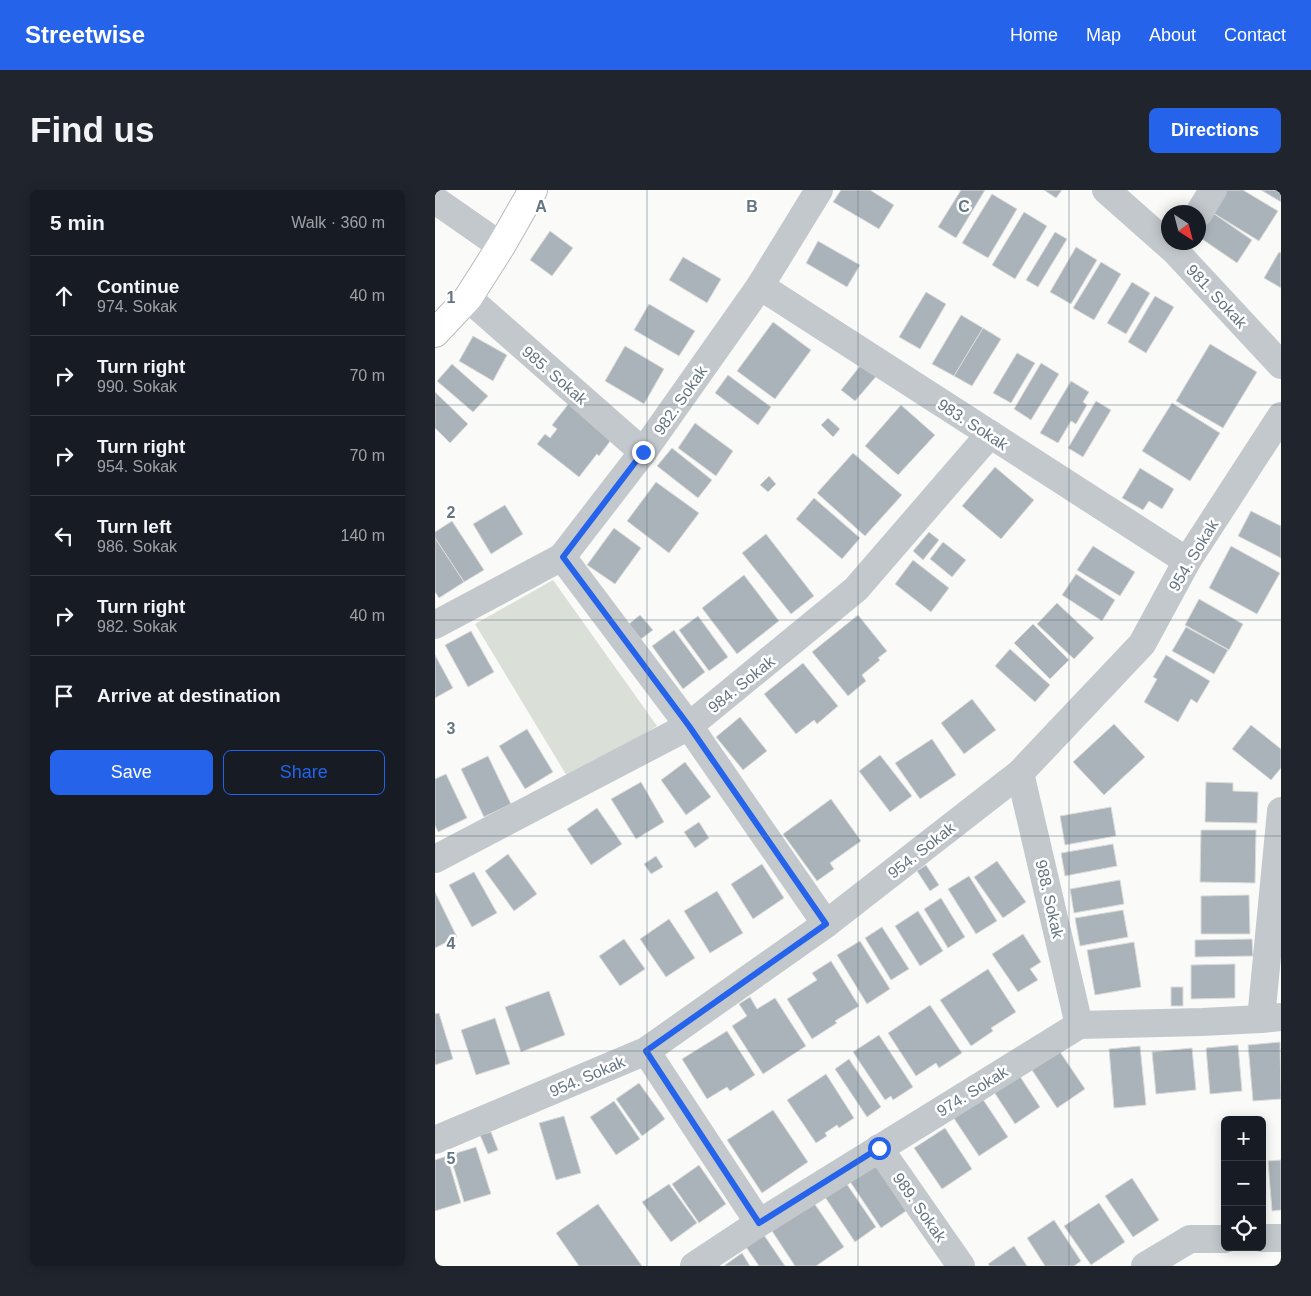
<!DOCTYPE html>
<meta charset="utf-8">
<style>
body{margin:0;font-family:Helvetica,sans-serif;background:#20242c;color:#f1f3f6}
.controls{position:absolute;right:15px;bottom:15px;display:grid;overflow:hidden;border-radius:8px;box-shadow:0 2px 12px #0003}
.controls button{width:45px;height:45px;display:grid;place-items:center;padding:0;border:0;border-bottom:1px solid #363941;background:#171b24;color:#f1f3f6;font:25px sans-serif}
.compass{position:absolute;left:726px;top:15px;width:45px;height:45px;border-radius:50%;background:#171b24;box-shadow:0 2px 12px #0003;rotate:144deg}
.stop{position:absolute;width:15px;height:15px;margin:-11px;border:4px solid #2563eb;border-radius:50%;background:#fff}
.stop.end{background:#2563eb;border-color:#fff;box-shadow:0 1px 5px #0008}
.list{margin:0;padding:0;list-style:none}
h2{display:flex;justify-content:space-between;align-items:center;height:65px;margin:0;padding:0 20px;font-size:21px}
h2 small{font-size:16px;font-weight:400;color:#9ea1a6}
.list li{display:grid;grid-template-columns:32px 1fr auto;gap:15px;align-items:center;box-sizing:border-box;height:80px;padding:0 20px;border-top:1px solid #363941}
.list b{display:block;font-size:19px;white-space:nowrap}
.list p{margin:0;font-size:16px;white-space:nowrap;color:#9ea1a6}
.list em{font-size:16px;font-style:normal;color:#9ea1a6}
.actions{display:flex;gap:10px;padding:15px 20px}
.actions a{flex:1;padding:11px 0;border:1px solid #2563eb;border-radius:8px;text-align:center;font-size:18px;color:#2563eb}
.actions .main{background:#2563eb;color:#fff}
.icon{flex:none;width:28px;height:28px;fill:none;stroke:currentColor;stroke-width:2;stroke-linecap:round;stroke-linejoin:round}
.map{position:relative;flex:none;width:846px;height:1076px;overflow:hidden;border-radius:8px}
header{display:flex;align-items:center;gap:30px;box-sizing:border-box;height:70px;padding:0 25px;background:#2563eb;color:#fff}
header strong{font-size:24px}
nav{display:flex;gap:28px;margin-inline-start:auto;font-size:18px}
.intro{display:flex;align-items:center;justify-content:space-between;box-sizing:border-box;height:120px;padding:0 30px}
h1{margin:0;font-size:35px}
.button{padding:12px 22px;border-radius:8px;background:#2563eb;color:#fff;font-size:18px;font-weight:700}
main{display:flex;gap:30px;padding:0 30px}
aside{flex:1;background:#171b24;border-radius:8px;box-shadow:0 2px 12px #0003}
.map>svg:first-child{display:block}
.green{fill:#dadfd7}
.building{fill:#aab3b9;stroke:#dcdcda}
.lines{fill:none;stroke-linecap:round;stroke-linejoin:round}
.major-casing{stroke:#b5babe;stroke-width:30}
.minor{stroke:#c3c8cc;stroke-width:28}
.major{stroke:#fff;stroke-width:28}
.route{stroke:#2563eb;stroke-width:6}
.grid{fill:none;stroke:#657683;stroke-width:1;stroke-opacity:0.55}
.labels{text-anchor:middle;stroke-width:5;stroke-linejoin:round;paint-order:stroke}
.street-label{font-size:16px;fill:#657683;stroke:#fff}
.grid-label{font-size:16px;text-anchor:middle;font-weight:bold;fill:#657683;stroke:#fff;stroke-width:5;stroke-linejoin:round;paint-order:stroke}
</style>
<header>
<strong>Streetwise</strong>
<nav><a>Home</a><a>Map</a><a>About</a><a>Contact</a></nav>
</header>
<div class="intro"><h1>Find us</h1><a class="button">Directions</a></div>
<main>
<aside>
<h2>5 min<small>Walk · 360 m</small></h2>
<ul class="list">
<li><svg class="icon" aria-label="ahead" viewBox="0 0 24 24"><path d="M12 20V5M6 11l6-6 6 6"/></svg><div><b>Continue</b><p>974. Sokak</p></div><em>40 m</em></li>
<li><svg class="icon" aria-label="right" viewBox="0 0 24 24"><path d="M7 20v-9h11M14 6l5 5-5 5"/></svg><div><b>Turn right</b><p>990. Sokak</p></div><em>70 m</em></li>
<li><svg class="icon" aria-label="right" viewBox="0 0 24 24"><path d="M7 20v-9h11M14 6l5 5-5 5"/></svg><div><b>Turn right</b><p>954. Sokak</p></div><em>70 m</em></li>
<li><svg class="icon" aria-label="left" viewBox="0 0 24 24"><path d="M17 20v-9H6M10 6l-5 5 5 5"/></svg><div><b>Turn left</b><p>986. Sokak</p></div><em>140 m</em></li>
<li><svg class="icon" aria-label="right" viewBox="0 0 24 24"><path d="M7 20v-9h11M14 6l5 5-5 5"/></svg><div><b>Turn right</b><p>982. Sokak</p></div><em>40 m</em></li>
<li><svg class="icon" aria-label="arrive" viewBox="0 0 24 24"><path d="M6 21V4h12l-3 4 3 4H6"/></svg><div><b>Arrive at destination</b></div></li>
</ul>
<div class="actions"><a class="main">Save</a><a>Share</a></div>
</aside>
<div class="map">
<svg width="846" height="1076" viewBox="0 0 846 1076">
<rect width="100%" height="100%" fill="#fafaf8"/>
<polygon class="green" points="118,390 222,536 135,591 40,434"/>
<g class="building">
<polygon points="406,0 435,0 459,15 444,39 398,12"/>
<polygon points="526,0 550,0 521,48 503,37"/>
<polygon points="609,0 627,0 621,8"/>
<polygon points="788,0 808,0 843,21 824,51 775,21"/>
<polygon points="826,0 846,0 846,12"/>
<polygon points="557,4 582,19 553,68 527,53"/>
<polygon points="775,21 817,50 802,73 764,47 764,38"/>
<polygon points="589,22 612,36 580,89 557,75"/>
<polygon points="115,41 138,58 117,86 95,70"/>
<polygon points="620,42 632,49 603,97 591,90"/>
<polygon points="383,51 425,75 412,97 371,73"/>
<polygon points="641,57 662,70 636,114 615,102"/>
<polygon points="844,62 846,63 846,98 829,88"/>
<polygon points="248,67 286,89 272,113 234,90"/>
<polygon points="666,72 686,84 659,130 638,118"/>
<polygon points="697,92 715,103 691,144 672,133"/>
<polygon points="491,102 511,114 485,159 464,147"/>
<polygon points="720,106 739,117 711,163 693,152"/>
<polygon points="214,114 260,141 244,166 199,140"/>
<polygon points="526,125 548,138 519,186 497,174"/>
<polygon points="338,132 376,160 340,209 302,181"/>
<polygon points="548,138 566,149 537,196 519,186"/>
<polygon points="38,146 72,165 58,191 24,171"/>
<polygon points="775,154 822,182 788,238 741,211"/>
<polygon points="190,156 229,179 209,214 170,191"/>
<polygon points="582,163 600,173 576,213 558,203"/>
<polygon points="429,171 444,183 420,211 406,200"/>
<polygon points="606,173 624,184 596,230 579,219"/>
<polygon points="17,174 53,206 38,222 2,191"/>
<polygon points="293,185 336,217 323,235 280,203"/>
<polygon points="636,191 654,202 648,212 652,215 641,234 636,231 623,253 605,243"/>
<polygon points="0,202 33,234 15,253 0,238"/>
<polygon points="661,211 676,220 648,267 633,258"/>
<polygon points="135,212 179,246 164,266 162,264 144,287 102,254 110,244 115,248 122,239 117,235"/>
<polygon points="737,213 785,243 755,291 707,261"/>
<polygon points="466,215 500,245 463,285 430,256"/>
<polygon points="393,228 405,239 398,247 386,235"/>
<polygon points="260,233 298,261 281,286 243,258"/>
<polygon points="237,258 277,290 263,308 222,276"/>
<polygon points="418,263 467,305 430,346 382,303"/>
<polygon points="560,277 599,310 566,349 527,316"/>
<polygon points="705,278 739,299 727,319 714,311 708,320 687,308"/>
<polygon points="334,286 341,294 333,302 325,295"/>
<polygon points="221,292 264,323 234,363 192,331"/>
<polygon points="379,308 425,348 407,369 361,329"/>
<polygon points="70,315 88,344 56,364 38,334"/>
<polygon points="816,321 846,336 846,368 803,346"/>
<polygon points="17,331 49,380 29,392 0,348 0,342"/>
<polygon points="179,338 206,358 180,394 152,375"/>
<polygon points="494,342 504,350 488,370 478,361"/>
<polygon points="331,344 379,406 356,424 307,363"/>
<polygon points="0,348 29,392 4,408 0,402"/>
<polygon points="508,352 531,370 517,387 495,369"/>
<polygon points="658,356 700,382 685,406 642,380"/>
<polygon points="796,356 845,383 822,424 774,398"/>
<polygon points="478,370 514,398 496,422 460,394"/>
<polygon points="641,384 680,410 667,431 627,405"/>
<polygon points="309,385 344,431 302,464 267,418"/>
<polygon points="764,409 808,434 794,460 750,435"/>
<polygon points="622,413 659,448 639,469 602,434"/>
<polygon points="205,425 218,440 206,449 194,434"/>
<polygon points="423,425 452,461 443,468 445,470 427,485 431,491 413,506 377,462"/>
<polygon points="263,426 293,467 274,481 244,440"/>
<polygon points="598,434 634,470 615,489 579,453"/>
<polygon points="751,437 793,460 779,484 737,461"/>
<polygon points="239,440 270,482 248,499 217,456"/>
<polygon points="36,441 59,482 33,497 10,455"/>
<polygon points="575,459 615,495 600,512 560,476"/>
<polygon points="0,465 18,498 0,508"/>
<polygon points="731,465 775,491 762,513 756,509 743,532 709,512 722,489 718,487"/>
<polygon points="368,473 403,516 382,534 379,530 361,544 329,504"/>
<polygon points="537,509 561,540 529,564 506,533"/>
<polygon points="305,527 332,561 308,580 281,547"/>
<polygon points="679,534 710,567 669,605 638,572"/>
<polygon points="816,535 846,559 846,578 836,590 797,559"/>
<polygon points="92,539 118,582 90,599 64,556"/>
<polygon points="497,549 521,585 485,609 460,573"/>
<polygon points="445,565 477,606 455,622 424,581"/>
<polygon points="53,566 76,614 49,627 26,579"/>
<polygon points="250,572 276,607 251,625 226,590"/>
<polygon points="11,584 32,628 3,642 0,635 0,589"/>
<polygon points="206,592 229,632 201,649 176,609"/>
<polygon points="771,592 798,593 798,601 823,602 822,633 770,632"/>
<polygon points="396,609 426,651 395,673 399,679 382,691 348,644"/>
<polygon points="676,617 681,646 630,655 625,626"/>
<polygon points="162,618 187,654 156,675 132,639"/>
<polygon points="264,632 274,648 260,658 249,642"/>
<polygon points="766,640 821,640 820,693 765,692"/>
<polygon points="678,654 682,676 630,686 626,663"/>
<polygon points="73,664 102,704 79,721 50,681"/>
<polygon points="221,666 228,677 216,684 209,674"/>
<polygon points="562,671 591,712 568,728 539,687"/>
<polygon points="327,674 349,708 318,729 296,694"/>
<polygon points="491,675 504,695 495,701 482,681"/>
<polygon points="39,682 62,723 37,737 14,695"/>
<polygon points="534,686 562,731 541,744 513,699"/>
<polygon points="685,690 689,714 639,723 635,699"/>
<polygon points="282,701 308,743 275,763 249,721"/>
<polygon points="0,702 22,747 0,758"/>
<polygon points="814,705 815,744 766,744 766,706"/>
<polygon points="506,708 530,747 513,758 489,719"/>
<polygon points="688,720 693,747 645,756 640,728"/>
<polygon points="483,721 508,761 485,776 460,736"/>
<polygon points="234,729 260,768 231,787 205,749"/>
<polygon points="447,737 474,779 456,790 430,748"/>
<polygon points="588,744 606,772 595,779 603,790 583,802 557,764"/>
<polygon points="189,749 210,779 185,796 164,766"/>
<polygon points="817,749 818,766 760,767 760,750"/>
<polygon points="425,751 455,799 432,814 402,765"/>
<polygon points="699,752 706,797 660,805 652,760"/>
<polygon points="396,771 424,816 400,831 402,833 377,849 352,809 382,790 377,783"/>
<polygon points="800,774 800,808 756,809 756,775"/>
<polygon points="553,779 581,822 556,838 558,841 536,856 505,810"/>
<rect x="736" y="797" width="12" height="19"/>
<polygon points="114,801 130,845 86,862 70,817"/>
<polygon points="315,807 322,819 340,808 371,856 328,884 297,836 312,826 304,814"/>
<polygon points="495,815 527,863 504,878 501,873 481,886 453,843"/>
<polygon points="4,823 18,869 0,875 0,824"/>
<polygon points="60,828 75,874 41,885 26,840"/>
<polygon points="292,841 320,885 295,901 292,897 272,909 247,869"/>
<polygon points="444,845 478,897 458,910 456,906 450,910 418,862"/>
<polygon points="845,852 846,909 818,911 813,855"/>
<polygon points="803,855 807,901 775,904 771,858"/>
<polygon points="705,856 711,915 679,918 674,859"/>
<polygon points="757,858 761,900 721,904 717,862"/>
<polygon points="623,859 650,899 622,918 595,877"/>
<polygon points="414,869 446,917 432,927 400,879"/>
<polygon points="391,884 419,928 404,938 402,935 390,943 392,946 381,953 352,910"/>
<polygon points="584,885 605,917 580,934 559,902"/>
<polygon points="204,893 230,929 207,946 181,909"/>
<polygon points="547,908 573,947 544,966 518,927"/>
<polygon points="179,911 205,949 181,965 155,927"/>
<polygon points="338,920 373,972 327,1003 292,950"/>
<polygon points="129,926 146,983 121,990 104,933"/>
<polygon points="510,938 537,979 507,999 479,958"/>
<polygon points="56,942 63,960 53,964 45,945"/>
<polygon points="41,957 56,1004 29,1012 15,965"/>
<polygon points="12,966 26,1013 0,1021 0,970"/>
<polygon points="846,970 846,1020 837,1021 833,971"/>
<polygon points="439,973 471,1021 446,1038 414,990"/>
<polygon points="264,975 291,1014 264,1033 237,994"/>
<polygon points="697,988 724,1030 698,1047 670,1006"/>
<polygon points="411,993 441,1037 420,1052 390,1007"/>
<polygon points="234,994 262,1033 236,1052 207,1012"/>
<polygon points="379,1013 409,1057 381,1076 360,1076 337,1041"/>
<polygon points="664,1013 690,1052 656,1075 629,1036"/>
<polygon points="163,1014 207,1076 144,1076 121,1043"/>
<polygon points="619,1030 646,1071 639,1076 610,1076 592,1048"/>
<polygon points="329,1045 350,1076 324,1076 311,1057"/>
<polygon points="579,1056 592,1076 555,1076 553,1074"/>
<polygon points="307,1063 315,1076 290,1076 290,1075"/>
</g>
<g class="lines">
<g class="major-casing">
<polyline id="major" points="0,143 33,108 66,56 98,0"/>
</g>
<g class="minor">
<polyline points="671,0 740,61 846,175"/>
<polyline points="0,10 66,56"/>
<polyline points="764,23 778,0"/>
<polyline points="325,96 752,371"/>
<polyline points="33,108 208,262"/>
<polyline points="127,367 254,536 391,734"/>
<polyline points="0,435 127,367 208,262 325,96 384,0"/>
<polyline points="585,583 644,835"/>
<polyline points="0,669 254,536 421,399 555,244"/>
<polyline points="826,829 846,621"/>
<polyline points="211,861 324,1033"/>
<polyline points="0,950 211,861 391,734 585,583 707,454 752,371 846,226"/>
<polyline points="444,958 526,1076"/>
<polyline points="827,1048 846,1048"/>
<polyline points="259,1076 324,1033 644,835 767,832 826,829 846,827"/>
<polyline points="710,1076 755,1049 790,1049"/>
</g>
<use href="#major" class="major"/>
</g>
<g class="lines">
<polyline class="route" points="208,262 128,367 254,536 391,734 211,861 324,1033 444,958"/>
</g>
<path class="grid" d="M212,0V1076M423,0V1076M634,0V1076M0,215H846M0,430H846M0,646H846M0,861H846"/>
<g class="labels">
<g class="street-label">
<text transform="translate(782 106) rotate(47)" y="6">981. Sokak</text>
<text transform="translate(120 185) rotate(41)" y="6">985. Sokak</text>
<text transform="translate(245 210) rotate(-55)" y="6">982. Sokak</text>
<text transform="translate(538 234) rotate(33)" y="6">983. Sokak</text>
<text transform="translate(758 365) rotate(-59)" y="6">954. Sokak</text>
<text transform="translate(306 494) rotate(-39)" y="6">984. Sokak</text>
<text transform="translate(486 660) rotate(-38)" y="6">954. Sokak</text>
<text transform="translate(615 709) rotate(77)" y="6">988. Sokak</text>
<text transform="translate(152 886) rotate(-23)" y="6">954. Sokak</text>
<text transform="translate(537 901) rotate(-32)" y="6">974. Sokak</text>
<text transform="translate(485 1017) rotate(55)" y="6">989. Sokak</text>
</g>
</g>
<g class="grid-label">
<text x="106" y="22">A</text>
<text x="317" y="22">B</text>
<text x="529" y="22">C</text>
<text x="16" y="113">1</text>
<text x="16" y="328">2</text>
<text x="16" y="544">3</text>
<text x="16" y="759">4</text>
<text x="16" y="974">5</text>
</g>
</svg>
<div class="controls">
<button>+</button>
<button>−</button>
<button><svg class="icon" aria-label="locate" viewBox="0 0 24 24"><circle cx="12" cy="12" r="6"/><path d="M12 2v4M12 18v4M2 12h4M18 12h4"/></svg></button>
</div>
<svg class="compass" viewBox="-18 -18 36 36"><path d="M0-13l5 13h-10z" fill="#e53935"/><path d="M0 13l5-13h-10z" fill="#9ea1a6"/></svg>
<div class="stop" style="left:444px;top:958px"></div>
<div class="stop end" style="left:208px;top:262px"></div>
</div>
</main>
